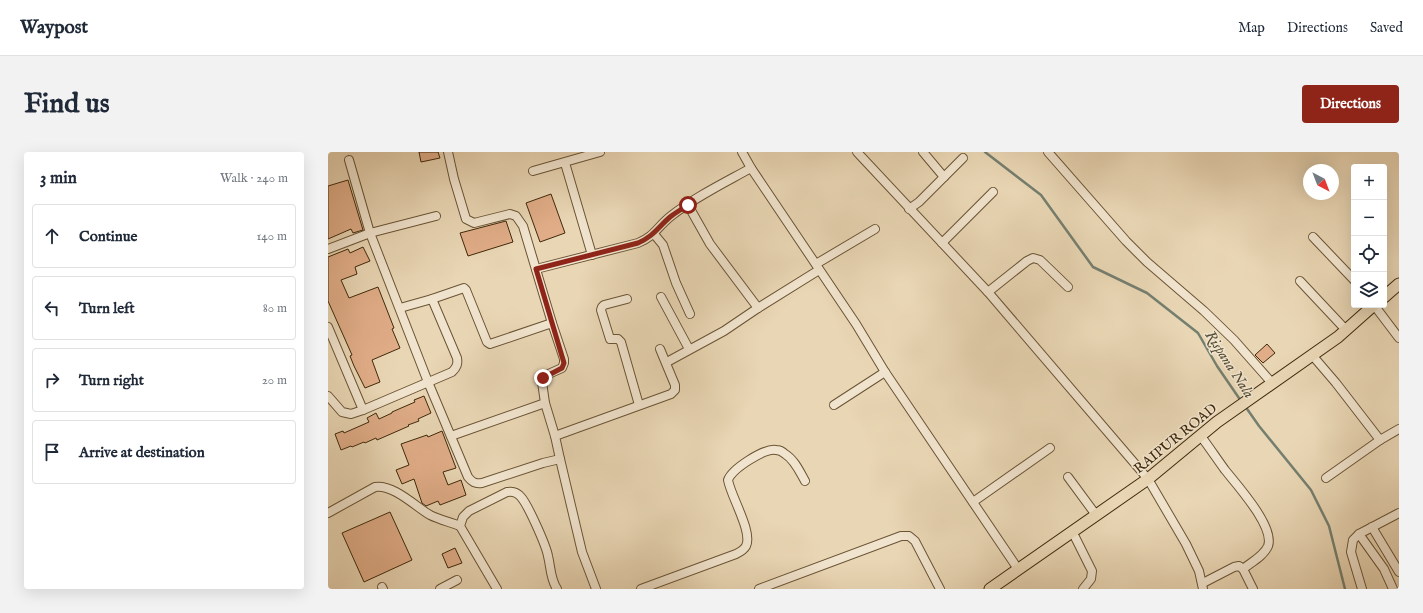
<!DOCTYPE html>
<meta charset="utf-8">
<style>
body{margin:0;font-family:"IM FELL English",serif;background:#f2f2f3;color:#1f2937}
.controls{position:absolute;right:12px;top:12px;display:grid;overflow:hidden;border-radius:4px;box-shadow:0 4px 16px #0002}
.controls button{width:36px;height:36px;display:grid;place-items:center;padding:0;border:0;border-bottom:1px solid #e0e1e3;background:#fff;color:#1f2937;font:20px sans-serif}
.compass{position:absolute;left:975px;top:12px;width:36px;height:36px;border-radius:50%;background:#fff;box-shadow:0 4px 16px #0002;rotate:138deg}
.stop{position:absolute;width:12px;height:12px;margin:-9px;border:3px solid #8f2418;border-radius:50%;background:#fff}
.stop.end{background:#8f2418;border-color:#fff;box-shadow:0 1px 4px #0008}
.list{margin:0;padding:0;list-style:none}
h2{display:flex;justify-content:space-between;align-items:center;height:52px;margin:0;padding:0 16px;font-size:17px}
h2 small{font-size:13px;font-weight:400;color:#747a83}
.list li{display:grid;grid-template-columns:26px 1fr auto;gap:12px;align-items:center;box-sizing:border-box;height:64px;margin:0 8px 8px;padding:0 8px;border:1px solid #e0e1e3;border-radius:4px}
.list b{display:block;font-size:15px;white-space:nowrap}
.list em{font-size:13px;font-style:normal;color:#747a83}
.icon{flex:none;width:22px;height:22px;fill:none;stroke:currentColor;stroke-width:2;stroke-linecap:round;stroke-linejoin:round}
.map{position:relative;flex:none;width:1071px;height:437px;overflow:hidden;border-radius:4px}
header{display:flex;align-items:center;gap:24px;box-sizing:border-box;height:56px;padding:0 20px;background:#fff;border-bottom:1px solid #e0e1e3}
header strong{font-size:19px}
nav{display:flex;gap:22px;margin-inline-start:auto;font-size:14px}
.intro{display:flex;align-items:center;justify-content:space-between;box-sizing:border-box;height:96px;padding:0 24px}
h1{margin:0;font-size:28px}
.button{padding:10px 18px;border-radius:4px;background:#8f2418;color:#fff;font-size:14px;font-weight:700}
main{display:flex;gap:24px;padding:0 24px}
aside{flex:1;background:#fff;border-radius:4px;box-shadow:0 4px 16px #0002}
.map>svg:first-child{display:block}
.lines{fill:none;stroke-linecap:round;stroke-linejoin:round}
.stream{stroke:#757f70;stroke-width:2.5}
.building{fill:#e0ad88;stroke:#3f290b}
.minor-casing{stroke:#6a5435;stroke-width:10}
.major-casing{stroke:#3f290b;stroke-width:13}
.minor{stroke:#f1e4ce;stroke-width:8}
.major{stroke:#e9d6b4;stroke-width:11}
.route{stroke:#8f2418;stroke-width:5}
.labels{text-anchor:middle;stroke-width:3;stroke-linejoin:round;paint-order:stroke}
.street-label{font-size:14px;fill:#3f290b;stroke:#f1e4ce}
.water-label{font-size:15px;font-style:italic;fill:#564d35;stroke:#f1e4ce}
</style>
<header>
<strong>Waypost</strong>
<nav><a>Map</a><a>Directions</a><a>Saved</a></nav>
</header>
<div class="intro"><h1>Find us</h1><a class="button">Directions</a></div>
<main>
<aside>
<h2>3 min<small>Walk · 240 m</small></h2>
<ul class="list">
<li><svg class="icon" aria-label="ahead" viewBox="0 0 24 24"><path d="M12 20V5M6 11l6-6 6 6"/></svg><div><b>Continue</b></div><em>140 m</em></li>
<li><svg class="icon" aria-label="left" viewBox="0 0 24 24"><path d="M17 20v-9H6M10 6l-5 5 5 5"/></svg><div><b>Turn left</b></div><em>80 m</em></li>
<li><svg class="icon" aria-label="right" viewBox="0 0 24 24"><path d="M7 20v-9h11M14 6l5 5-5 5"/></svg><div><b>Turn right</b></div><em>20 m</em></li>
<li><svg class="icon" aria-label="arrive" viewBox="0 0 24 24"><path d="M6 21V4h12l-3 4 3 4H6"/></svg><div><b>Arrive at destination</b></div></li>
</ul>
</aside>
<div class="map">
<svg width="1071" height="437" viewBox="0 0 1071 437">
<rect width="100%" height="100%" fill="#e9d6b4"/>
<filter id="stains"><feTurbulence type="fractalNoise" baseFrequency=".005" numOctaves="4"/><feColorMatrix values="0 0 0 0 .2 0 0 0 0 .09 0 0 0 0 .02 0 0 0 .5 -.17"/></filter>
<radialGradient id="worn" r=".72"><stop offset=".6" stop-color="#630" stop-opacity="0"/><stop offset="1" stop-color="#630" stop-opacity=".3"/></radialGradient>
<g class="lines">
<g class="stream">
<polyline points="657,0 713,43 765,115 819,141 870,181 889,214 913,249"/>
<polyline points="917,254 931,274 983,338 1001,374 1017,437"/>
</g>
</g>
<g class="building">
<polygon points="91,0 110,0 112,6 93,10"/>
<polygon points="20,28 35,78 25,81 23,77 0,87 0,34"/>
<polygon points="223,42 237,81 212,90 198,51"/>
<polygon points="178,69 185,90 140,104 132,81"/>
<polygon points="35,95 42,109 27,115 29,122 13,128 21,146 50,135 66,176 64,177 72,196 44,208 52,230 37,236 26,214 22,204 24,203 0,149 0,105 20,97 22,101"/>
<polygon points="939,192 947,201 935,211 927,203"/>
<polygon points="96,244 103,261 90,267 91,269 80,273 81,274 49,288 48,286 37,291 36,290 24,295 23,294 13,298 7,282 15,279 16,281 41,270 39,266 48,261 51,267 64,261 64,260 87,250 86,248"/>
<polygon points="114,279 128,316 115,320 120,333 133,328 138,343 112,353 110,349 98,354 94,351 86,327 74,332 68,318 81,313 73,292 99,283 100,285"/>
<polygon points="62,360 84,408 36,430 14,381"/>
<polygon points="127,396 134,411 120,416 114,402"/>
</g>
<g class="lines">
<g class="minor-casing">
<g id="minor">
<polyline points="120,0 126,27 138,67 146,71 182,62 188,64 195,74 224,171 236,207 236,211 234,216 216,224 214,230 217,251 227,284 232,307"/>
<polyline points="414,0 423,16 528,172 557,220 690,417"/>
<polyline points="529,0 660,140 820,327 858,392 871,419 875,437"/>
<polyline points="595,0 616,25"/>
<polyline points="720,0 798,89 819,110 876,159 906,188 944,231"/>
<path d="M21,8L42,81L100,230L140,325C144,330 147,332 154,331L215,311L232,307L254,400L268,437"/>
<polyline points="237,11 264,103"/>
<polyline points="205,19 272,0"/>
<polyline points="360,53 382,92 430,156"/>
<polyline points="581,57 591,50 635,6"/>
<polyline points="326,82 335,93 348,131 362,162"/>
<polyline points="985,85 1026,128"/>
<polyline points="614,91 665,40"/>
<polyline points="0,97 42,81 108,64"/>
<polyline points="488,112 547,77"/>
<path d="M208,117L310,91C327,84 329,75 343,64C367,45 396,31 423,16"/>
<polyline points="972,129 1018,178"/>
<polyline points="660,140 699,109 705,106 712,108 740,135"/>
<polyline points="333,145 361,197"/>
<polyline points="299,147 276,153 274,155 273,158 282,187 290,187 293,190 311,253"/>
<polyline points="1046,153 1071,186"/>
<polyline points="72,156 104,147 136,136 138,138 159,190 162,192 224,171"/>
<polyline points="0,175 35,258"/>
<polyline points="984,203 1008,231 1052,288"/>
<polyline points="339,210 396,179 430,156 491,118"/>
<path d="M0,244L14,260L23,262L35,258L124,220C129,215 130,212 129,206L104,147"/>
<polyline points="506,253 557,220"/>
<path d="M872,283C881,295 889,307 897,318C909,333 947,375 940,394C936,404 922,411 915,417"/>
<polyline points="123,284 217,251"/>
<polyline points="227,284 343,242 347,238 347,233 332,197"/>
<polyline points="740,325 768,363"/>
<polyline points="998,326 1052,288 1071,277"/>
<polyline points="645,350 722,296"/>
<path d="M0,361L47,335C65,332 87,354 102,363C112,368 122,370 132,374"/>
<polyline points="1044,375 1071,420"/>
<polyline points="744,379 764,419 763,427 755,437"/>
<polyline points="1031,382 1056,417 1065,437"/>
<polyline points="875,431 906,415 911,414 915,417 925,437"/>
<polyline points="54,435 55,437"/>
<polyline points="112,437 129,428"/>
<path d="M169,437L132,374L135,365L141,359L179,340C184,339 189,340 193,345C200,353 218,393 220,404C223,416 222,426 229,437"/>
<path d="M313,437L408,402C412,400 416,398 418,394C425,380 403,345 400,328C404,317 436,296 448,298C451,298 455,300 457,302C466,307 472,320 477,329"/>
<polyline points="431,437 573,384 581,384 587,389 612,437"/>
<polyline points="1034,437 1023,400 1025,388 1031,382 1071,361"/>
</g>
</g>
<g class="major-casing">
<g id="major">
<polyline points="1056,145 1071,132"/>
<polyline points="662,437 820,327 889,270 1010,185 1046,153"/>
</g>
</g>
<use href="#minor" class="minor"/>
<use href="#major" class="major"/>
</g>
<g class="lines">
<path class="route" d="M215,226L234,216L236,211L208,117L310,91C326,84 329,76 342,65C347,61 354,57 360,53"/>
</g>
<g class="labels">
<g class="street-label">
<text transform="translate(847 286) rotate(-39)" y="5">RAIPUR ROAD</text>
</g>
<g class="water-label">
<text transform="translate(902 212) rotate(57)" y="5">Rispana Nala</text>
</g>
</g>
<rect width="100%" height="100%" filter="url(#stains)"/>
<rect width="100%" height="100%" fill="url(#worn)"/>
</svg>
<div class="controls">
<button>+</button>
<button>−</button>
<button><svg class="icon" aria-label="locate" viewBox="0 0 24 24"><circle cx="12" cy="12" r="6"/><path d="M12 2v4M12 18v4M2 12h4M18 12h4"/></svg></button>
<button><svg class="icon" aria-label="layers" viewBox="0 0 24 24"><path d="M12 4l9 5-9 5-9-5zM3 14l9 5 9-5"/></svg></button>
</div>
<svg class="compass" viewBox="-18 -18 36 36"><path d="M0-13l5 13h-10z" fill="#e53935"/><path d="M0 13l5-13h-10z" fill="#747a83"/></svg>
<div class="stop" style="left:360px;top:53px"></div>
<div class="stop end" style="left:215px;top:226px"></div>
</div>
</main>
